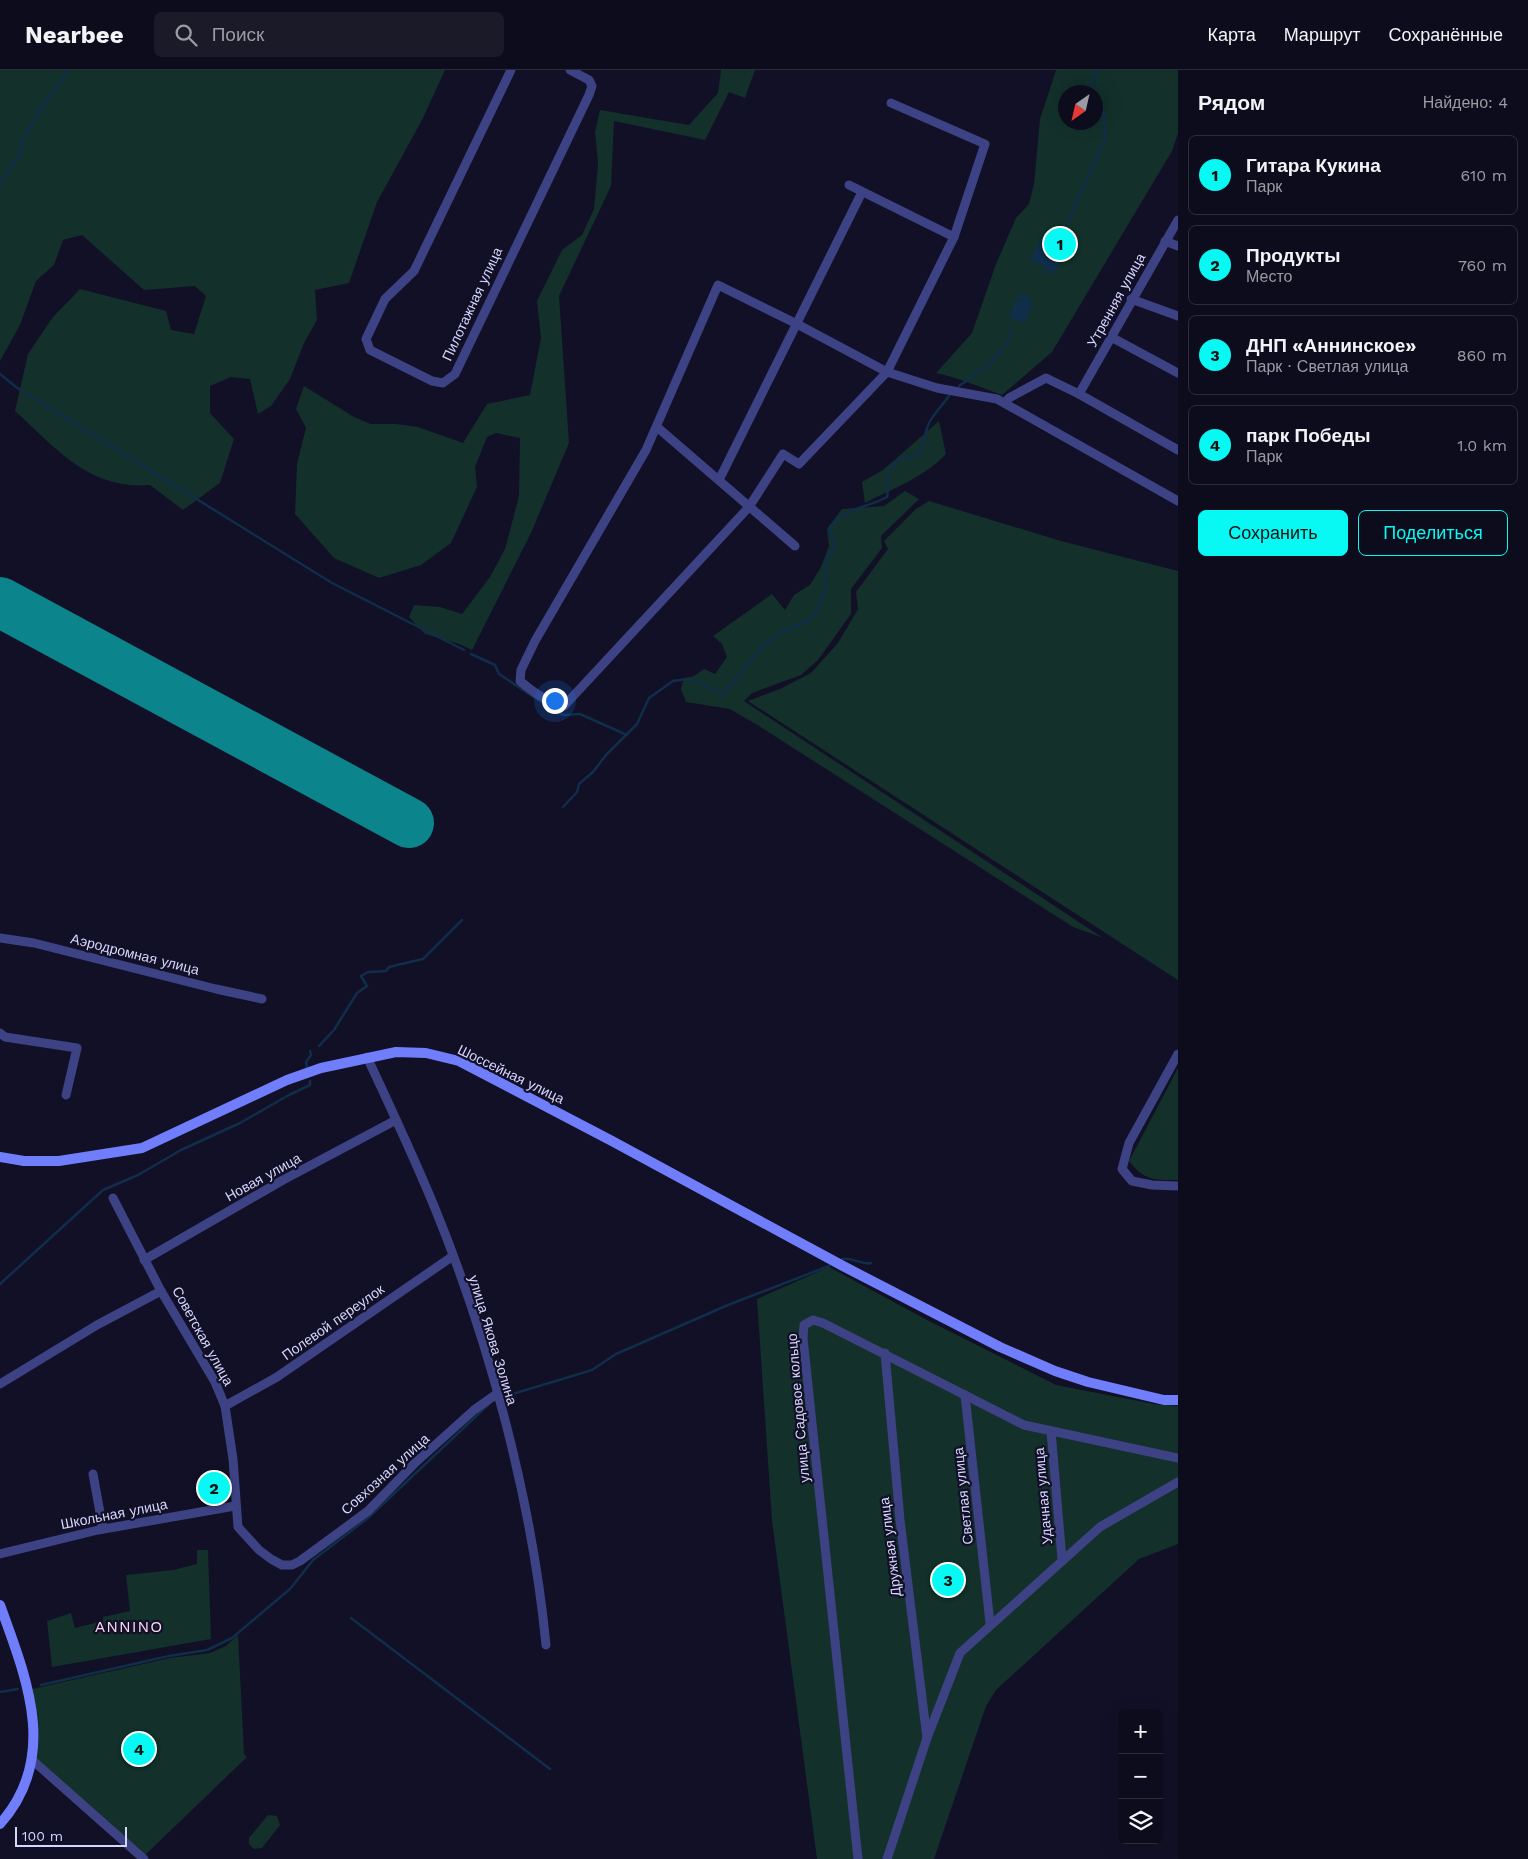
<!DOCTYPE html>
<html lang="ru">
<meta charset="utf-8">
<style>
body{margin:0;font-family:"Work Sans",sans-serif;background:#1b1a29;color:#f1f3f6}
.controls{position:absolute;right:15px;bottom:15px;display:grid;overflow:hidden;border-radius:8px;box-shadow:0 5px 20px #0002}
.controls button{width:45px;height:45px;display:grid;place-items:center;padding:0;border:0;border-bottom:1px solid #2d2c3b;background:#0d0c1c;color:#f1f3f6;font:25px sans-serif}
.compass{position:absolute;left:1058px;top:15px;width:45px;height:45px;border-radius:50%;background:#0d0c1c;box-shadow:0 5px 20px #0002;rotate:214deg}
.scale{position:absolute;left:15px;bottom:12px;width:112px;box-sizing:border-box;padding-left:5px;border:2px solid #d6d7fe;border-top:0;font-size:14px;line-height:18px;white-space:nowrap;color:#d6d7fe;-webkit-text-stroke:4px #111026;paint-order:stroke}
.you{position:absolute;left:554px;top:630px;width:18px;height:18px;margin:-12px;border:4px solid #fff;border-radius:50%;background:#1a73e8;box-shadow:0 0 0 8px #1a73e833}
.badge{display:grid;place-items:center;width:32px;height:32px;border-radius:50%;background:#08f8f3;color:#111;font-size:16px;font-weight:700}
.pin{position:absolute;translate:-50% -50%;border:2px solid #fff;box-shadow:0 1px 5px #0006}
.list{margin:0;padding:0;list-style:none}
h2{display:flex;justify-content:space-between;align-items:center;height:65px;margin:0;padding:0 20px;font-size:21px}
h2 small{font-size:16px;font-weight:400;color:#9a9ba3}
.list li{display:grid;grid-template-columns:32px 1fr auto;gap:15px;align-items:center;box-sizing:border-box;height:80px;margin:0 10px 10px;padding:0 10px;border:1px solid #2d2c3b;border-radius:8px}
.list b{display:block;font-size:19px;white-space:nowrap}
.list p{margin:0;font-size:16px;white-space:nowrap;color:#9a9ba3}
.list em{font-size:16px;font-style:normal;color:#9a9ba3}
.actions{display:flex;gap:10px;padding:15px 20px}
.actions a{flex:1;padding:11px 0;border:1px solid #08f8f3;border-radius:8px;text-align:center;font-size:18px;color:#08f8f3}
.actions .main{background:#08f8f3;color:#111}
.icon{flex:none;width:28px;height:28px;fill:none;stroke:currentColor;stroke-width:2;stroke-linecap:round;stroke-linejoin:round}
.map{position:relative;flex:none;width:1178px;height:1789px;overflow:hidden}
header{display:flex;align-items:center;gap:30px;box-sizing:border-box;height:70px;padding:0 25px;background:#0d0c1c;border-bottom:1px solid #2d2c3b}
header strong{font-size:24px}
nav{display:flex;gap:28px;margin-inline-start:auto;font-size:18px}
.search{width:350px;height:45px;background:#1b1a29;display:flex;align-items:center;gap:12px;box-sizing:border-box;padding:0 18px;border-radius:8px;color:#9a9ba3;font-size:19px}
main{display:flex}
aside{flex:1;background:#0d0c1c}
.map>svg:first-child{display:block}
.green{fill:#13302b;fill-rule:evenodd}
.water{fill:#102d4a}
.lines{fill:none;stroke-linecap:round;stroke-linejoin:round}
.stream{stroke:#102d4a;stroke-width:2.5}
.runway{stroke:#0c848c;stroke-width:50}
.street{stroke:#3d4284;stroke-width:9}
.secondary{stroke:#707efb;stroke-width:10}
.labels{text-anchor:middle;stroke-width:4.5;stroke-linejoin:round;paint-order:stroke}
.street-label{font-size:14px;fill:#d6d7fe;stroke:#111026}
.quarter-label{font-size:16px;letter-spacing:1px;fill:#fed8f5;stroke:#111026}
</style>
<header>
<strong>Nearbee</strong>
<div class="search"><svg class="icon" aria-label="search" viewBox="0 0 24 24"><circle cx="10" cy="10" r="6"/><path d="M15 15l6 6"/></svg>Поиск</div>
<nav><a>Карта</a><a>Маршрут</a><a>Сохранённые</a></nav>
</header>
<main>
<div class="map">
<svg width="1178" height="1789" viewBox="0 0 1178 1789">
<rect width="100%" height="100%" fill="#111026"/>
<g class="green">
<path d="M0,0H445L422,50L377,132L349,213L315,220L317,250L304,273L290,309L271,336L258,344L250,309L231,307L210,316V343L234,369L220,413L183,440L150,415C89,420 57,379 15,341L28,284L53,247L80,219L166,241L171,260L194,264L206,226L195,216L144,220L82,165L63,170L54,195L36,211L20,255L0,291Z"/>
<polygon points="721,0 755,0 745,28 729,22 705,70 614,51 611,116 559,226 569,373 531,463 472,580 459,574 425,564 409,547 414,535 440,537 462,544 490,507 505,479 519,426 520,368 496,363 487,367 475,397 477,417 451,473 421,495 379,508 334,488 295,444 297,394 306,358 296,339 304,316 354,347 371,354 396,354 418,357 463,373 487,334 530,325 541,268 537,231 562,180 582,165 594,139 598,93 595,62 600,40 689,55 718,23"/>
<path d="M1056,0H1178V63L1172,81L1052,282L1002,325C980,317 959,308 936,303L972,263L996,194L1016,148L1029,134L1034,114L1040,49ZM1066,22H1096V52H1066Z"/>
<path d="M939,351L946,384C923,408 894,418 865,433L862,412L883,400Z"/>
<polygon points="905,421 919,429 881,466 882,478 851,519 851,544 818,590 801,605 752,623 744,631 1103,868 1073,857 759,656 730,639 686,632 681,619 684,608 694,606 704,599 715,604 727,587 722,574 713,566 772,524 785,540 794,525 810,515 821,497 829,476 827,459 842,439 884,436"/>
<polygon points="929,431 1061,471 1178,501 1178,910 748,631 780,619 811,603 838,573 858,539 856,522 888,479 884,471 916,439"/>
<path d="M1178,998V1110C1153,1110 1145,1111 1129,1091Z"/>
<polygon points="829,1197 927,1250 1056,1315 1154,1334 1178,1336 1178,1474 1139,1489 996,1620 986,1636 934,1789 817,1789 772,1451 757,1229"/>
<polygon points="197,1480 208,1480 211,1569 52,1597 47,1551 71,1543 75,1558 103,1551 103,1547 130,1541 126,1505 173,1500 197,1494"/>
<polygon points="238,1565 244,1684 247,1687 144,1786 34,1688 32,1619 170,1588 210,1583 226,1576"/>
<polygon points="268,1745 277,1746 280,1755 262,1778 254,1779 249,1774 249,1768"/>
</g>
<g class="water">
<polygon points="1045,162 1066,167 1063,187 1055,203 1030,189"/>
<polygon points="1019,223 1029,227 1033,234 1025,253 1009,247 1016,229 1022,232 1024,230 1017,227"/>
</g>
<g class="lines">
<g class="stream">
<polyline points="1089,22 1097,0"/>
<polyline points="0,113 22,82 21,73 46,31 64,7 66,0"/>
<polyline points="1061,167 1105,69 1104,43 1096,31"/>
<polyline points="1045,205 1050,196"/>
<polyline points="0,304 16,317 332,513 464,580"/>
<path d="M959,316C977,303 1009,284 1011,259"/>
<polyline points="471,584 495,595 499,604 558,643 565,645 580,644 627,665"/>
<path d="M563,737L577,722L579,714L593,702L606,685L637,654L649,628L659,621L673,611L687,609L698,611L722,625L766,573L787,559L807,552L814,545L824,523L827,489L834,477L830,457C848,436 865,439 887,427L889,413L887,404L899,388C930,389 920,370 930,351C935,343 943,334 949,326"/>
<polyline points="319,976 334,960 357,923 367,916 361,906 368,902 386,901 389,897 423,889 462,850"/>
<polyline points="307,997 306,992 311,985 310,981"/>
<path d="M842,1189C853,1187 861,1195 871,1193"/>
<polyline points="0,1214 103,1120 138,1105 181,1080 240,1053 289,1025 310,1015 310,1011"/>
<polyline points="506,1326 592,1300 616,1284 728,1235 829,1196"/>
<polyline points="351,1548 550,1699"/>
<polyline points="41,1615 169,1586 207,1580 232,1568 290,1519 313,1490 368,1448 488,1335"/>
<polyline points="0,1622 18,1619"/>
</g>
<polyline class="runway" points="0,532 409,753"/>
<g class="street">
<polyline points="511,0 414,201 385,229 366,269 370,280 432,311 443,313 455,304 589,25 592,16 589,10 570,0"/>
<path d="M891,33L985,74L954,167L887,302L799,394L783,384L749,437L564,636C546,631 534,623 520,611L521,600L535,571L646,380L718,215L797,254L887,302L937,318L997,329L1178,431"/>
<polyline points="849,115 954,167"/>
<polyline points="1165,171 1178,176"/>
<polyline points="1131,229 1178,246"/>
<polyline points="1111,267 1178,303"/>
<polyline points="1079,324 1178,150"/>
<polyline points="1005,333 1009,328 1046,308 1079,324 1178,380"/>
<polyline points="657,357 795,476"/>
<polyline points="719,410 862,122"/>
<polyline points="0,868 34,873 216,919 262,929"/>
<polyline points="0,963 5,967 77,978 66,1025"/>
<polyline points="1178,984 1129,1073 1122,1099 1132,1111 1152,1115 1178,1116"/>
<path d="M367,987C390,1036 413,1085 434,1136C489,1270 532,1430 546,1575"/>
<polyline points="113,1128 161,1221 215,1312 225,1336 233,1389 238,1457 259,1480 271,1489 282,1495 292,1495 300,1491 368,1441 415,1393 474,1340 498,1323"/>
<polyline points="144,1190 283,1110 396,1050"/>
<polyline points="885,1283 900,1450 927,1668"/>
<polyline points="0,1314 97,1255 161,1221"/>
<polyline points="965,1325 990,1553"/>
<polyline points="225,1336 277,1307 453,1186"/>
<polyline points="1051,1361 1062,1489"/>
<polyline points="93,1404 103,1459"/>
<polyline points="0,1484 98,1460 235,1436"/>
<polyline points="31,1689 144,1789"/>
<polyline points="858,1789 803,1268 804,1255 813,1250 823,1253 1024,1355 1178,1388"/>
<polyline points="887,1789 927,1668 960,1583 1100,1457 1178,1412"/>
</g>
<g class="secondary">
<polyline points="0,1087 24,1091 59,1091 142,1078 287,1010 321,998 396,982 426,983 459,991 612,1071 843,1196 1000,1277 1055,1301 1088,1312 1164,1330 1178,1330"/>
<path d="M0,1535C26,1607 60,1687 0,1754"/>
</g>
</g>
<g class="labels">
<g class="street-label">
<text transform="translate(1116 230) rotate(-61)" y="5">Утренняя улица</text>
<text transform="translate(472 234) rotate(-65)" y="5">Пилотажная улица</text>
<text transform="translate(135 884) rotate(14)" y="5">Аэродромная улица</text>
<text transform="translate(511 1004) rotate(26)" y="5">Шоссейная улица</text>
<text transform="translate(263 1107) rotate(-29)" y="5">Новая улица</text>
<text transform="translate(333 1252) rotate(-35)" y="5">Полевой переулок</text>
<text transform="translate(203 1266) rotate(61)" y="5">Советская улица</text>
<text transform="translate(493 1270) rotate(73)" y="5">улица Якова Золина</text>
<text transform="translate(798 1338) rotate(-95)" y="5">улица Садовое кольцо</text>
<text transform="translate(385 1404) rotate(-42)" y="5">Совхозная улица</text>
<text transform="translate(963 1426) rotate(-96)" y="5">Светлая улица</text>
<text transform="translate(1043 1426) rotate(-95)" y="5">Удачная улица</text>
<text transform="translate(114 1444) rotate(-11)" y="5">Школьная улица</text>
<text transform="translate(890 1477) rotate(-97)" y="5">Дружная улица</text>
</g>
<g class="quarter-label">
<text x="129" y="1562">ANNINO</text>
</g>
</g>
</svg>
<div class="controls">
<button>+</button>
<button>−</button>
<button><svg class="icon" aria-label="layers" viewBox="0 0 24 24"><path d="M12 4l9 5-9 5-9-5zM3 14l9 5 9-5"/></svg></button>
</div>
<svg class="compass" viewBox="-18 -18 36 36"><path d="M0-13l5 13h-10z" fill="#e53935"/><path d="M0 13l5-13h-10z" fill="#9a9ba3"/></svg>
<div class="scale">100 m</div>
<div class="you"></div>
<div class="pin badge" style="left:1060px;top:174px">1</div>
<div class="pin badge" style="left:214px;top:1418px">2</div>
<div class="pin badge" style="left:948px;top:1510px">3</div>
<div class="pin badge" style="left:139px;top:1679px">4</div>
</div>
<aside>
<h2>Рядом<small>Найдено: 4</small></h2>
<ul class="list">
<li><span class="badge">1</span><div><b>Гитара Кукина</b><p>Парк</p></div><em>610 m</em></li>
<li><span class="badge">2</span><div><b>Продукты</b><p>Место</p></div><em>760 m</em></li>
<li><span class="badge">3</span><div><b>ДНП «Аннинское»</b><p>Парк · Светлая улица</p></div><em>860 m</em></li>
<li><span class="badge">4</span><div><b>парк Победы</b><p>Парк</p></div><em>1.0 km</em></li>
</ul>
<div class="actions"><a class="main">Сохранить</a><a>Поделиться</a></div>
</aside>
</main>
